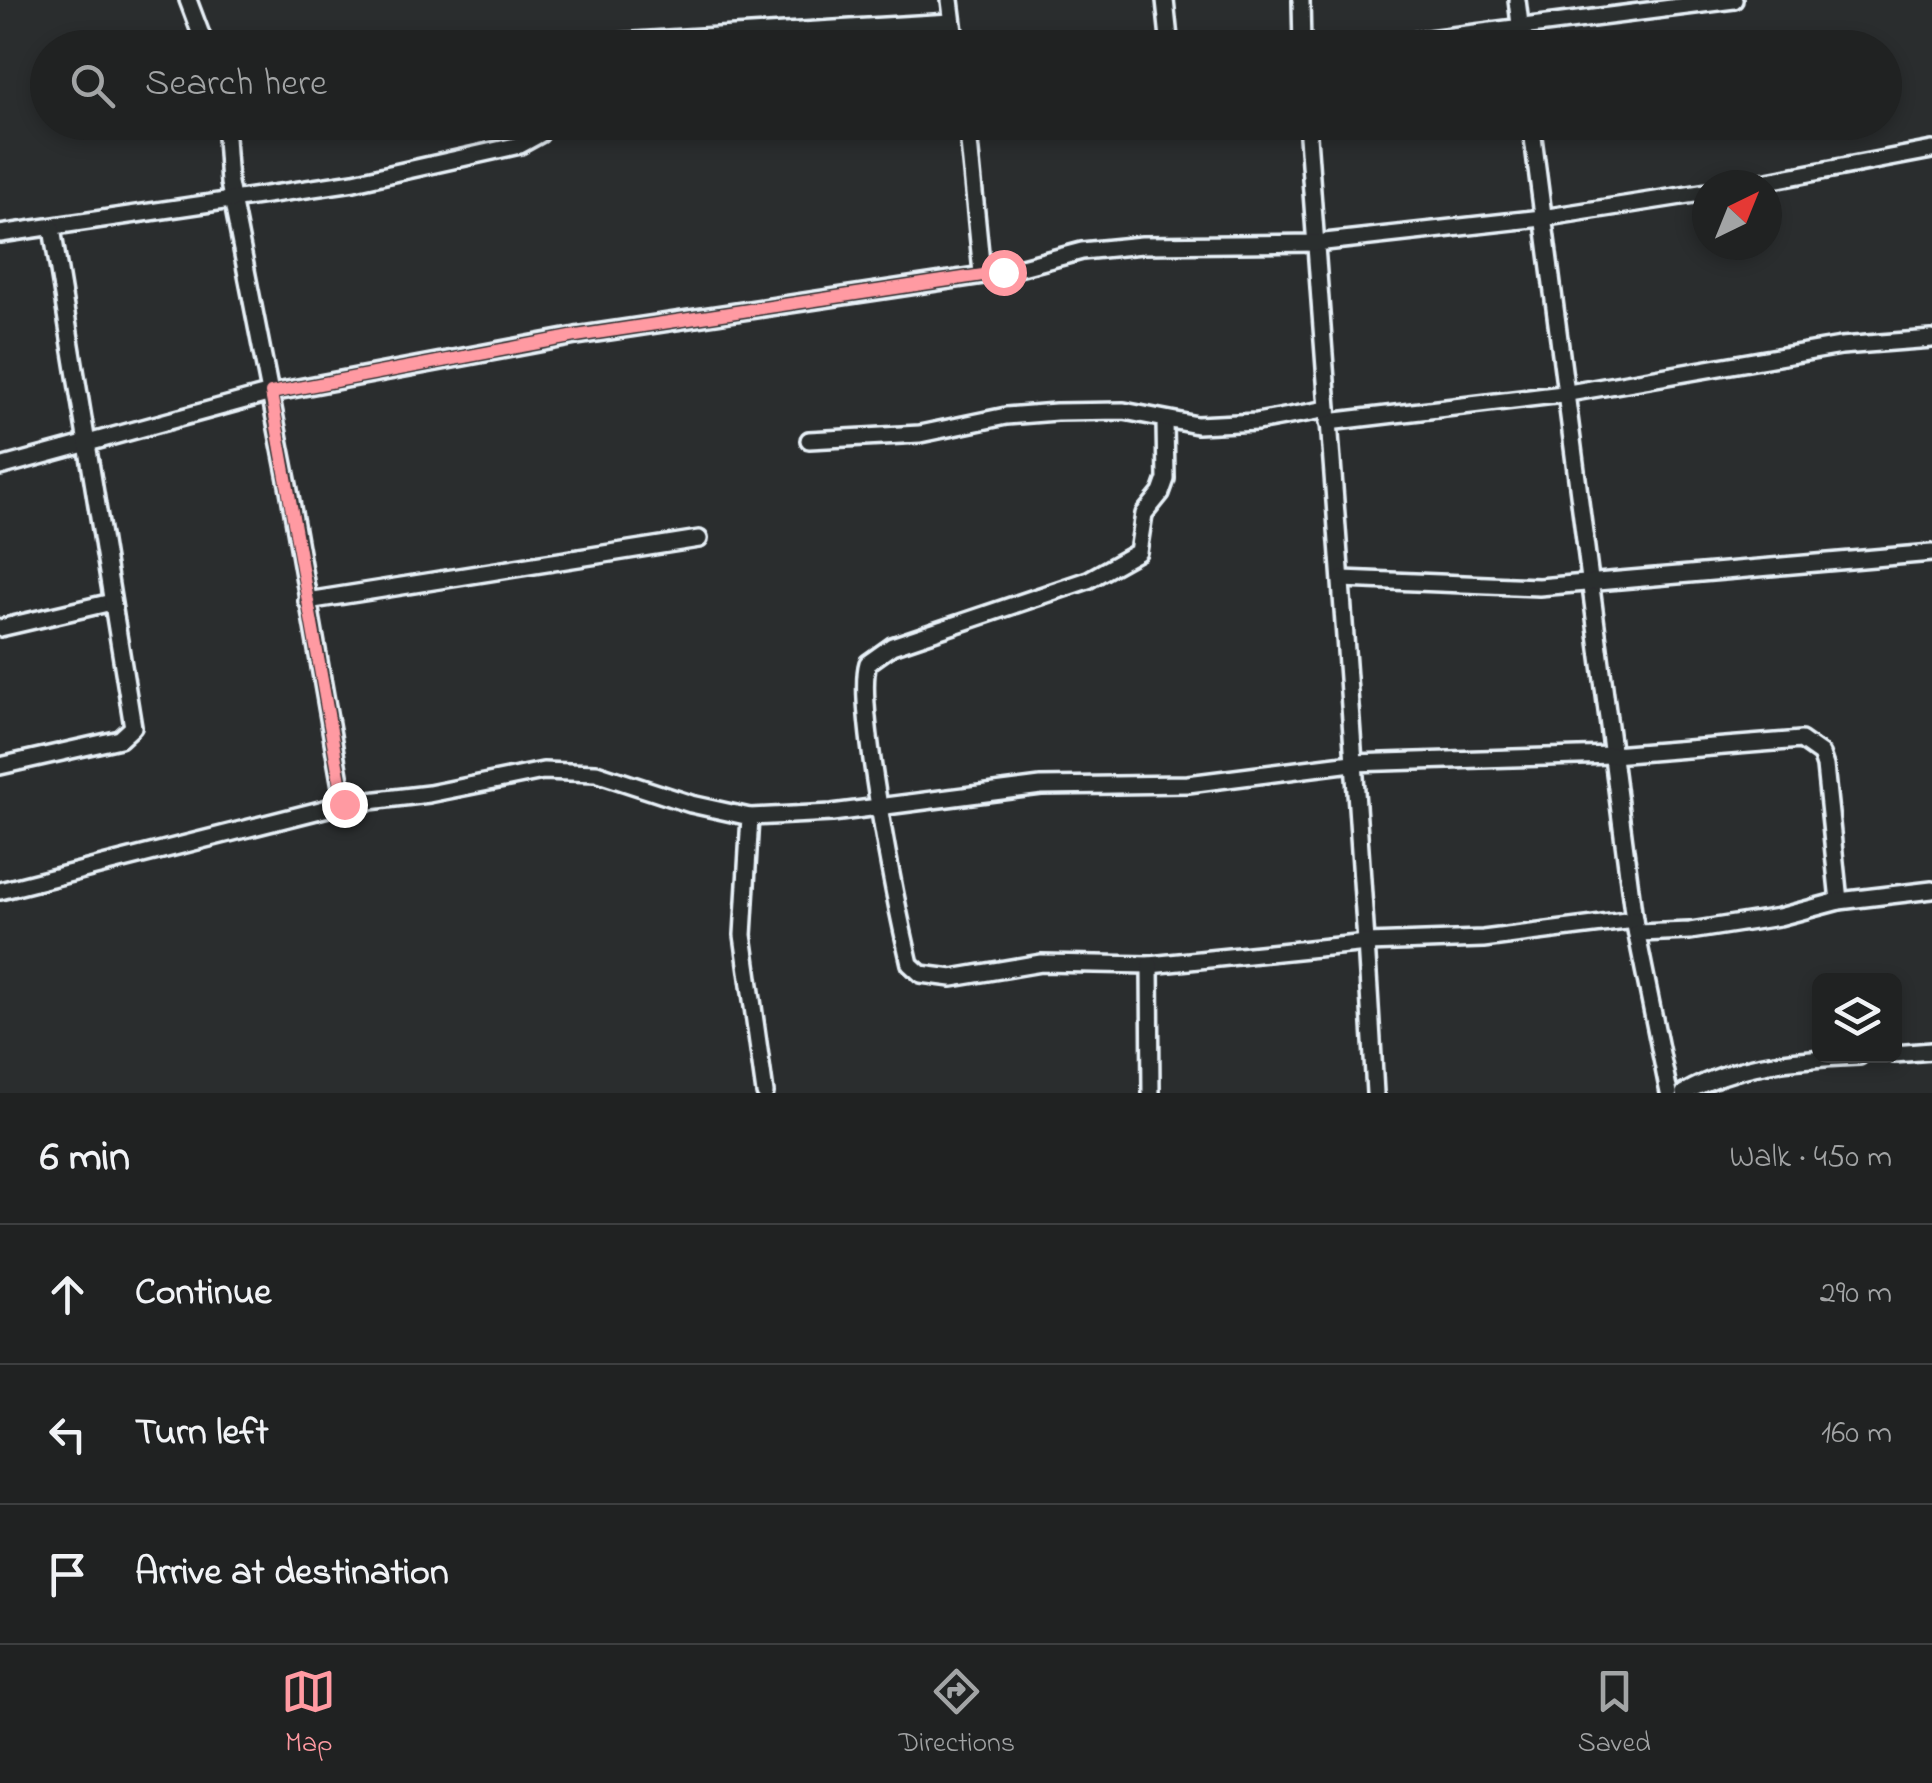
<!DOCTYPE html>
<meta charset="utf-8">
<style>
body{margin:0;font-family:"Indie Flower",sans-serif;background:#2d2f2f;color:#f1f3f6}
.controls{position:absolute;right:30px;bottom:30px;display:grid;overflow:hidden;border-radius:15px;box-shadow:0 5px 15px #0003}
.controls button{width:90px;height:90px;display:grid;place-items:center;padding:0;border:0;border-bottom:2px solid #3d3f40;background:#202222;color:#f1f3f6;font:50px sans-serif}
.compass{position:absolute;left:1692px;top:170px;width:90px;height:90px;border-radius:50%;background:#202222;box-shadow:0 5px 15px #0003;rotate:43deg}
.stop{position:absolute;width:30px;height:30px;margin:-22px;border:8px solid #ff9aa2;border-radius:50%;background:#fff}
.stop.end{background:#ff9aa2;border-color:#fff;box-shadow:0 2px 10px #0008}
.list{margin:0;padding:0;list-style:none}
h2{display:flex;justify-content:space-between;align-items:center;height:130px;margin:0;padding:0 40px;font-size:42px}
h2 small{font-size:32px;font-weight:400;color:#a2a4a5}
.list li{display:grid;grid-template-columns:65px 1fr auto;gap:30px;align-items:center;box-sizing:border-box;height:140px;padding:0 40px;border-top:2px solid #3d3f40}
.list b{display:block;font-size:38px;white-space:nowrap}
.list em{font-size:32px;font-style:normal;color:#a2a4a5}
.icon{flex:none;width:55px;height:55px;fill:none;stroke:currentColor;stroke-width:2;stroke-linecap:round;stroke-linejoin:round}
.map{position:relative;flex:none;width:1932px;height:1093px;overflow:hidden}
.search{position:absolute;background:#202222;box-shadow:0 5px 15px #0003;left:30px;right:30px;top:30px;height:110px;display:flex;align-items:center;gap:25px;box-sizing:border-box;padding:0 35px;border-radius:55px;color:#a2a4a5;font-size:38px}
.sheet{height:550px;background:#202222}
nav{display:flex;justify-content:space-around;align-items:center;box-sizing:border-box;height:140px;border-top:2px solid #3d3f40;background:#202222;font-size:28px;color:#a2a4a5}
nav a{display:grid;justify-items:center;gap:5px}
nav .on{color:#ff9aa2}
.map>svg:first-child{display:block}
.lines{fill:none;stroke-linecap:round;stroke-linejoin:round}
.minor-casing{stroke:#e8f1f8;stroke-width:22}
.minor{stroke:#2a2d2e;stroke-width:15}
.route{stroke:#ff9aa2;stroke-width:12}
</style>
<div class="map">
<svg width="1932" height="1093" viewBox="0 0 1932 1093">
<rect width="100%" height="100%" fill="#2a2d2e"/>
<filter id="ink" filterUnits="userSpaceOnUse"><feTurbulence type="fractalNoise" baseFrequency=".01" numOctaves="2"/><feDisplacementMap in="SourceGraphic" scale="20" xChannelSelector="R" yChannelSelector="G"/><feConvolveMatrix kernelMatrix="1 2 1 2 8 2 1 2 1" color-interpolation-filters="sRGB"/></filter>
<g filter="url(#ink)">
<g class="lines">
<g class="minor-casing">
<g id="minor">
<polyline points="188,0 206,48"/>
<polyline points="950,0 956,48"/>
<polyline points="1165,0 1170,48"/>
<polyline points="1301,0 1302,48"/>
<polyline points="1517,0 1523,48"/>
<polyline points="519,48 951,22"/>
<polyline points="1358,48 1734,0"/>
<polyline points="225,122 229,183 289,490 344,804"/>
<polyline points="967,122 982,273"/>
<path d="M1307,122C1330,446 1357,769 1375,1093"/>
<polyline points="1531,122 1634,920 1669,1093"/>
<polyline points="1747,185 1932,150"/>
<polyline points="0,234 354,182 520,145 540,134 543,122"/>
<path d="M1165,422L1166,479L1161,493L1144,514L1138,552L1088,580L892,646L868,663C855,704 898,913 910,964L921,974L952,978L1041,963L1150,965L1367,943L1483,939L1634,920"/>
<polyline points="1328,422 1563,394 1841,346 1932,339"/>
<polyline points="809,440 920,434 1006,416 1056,412 1124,411 1197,425 1257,422 1328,409"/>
<polyline points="0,467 271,393 576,336 1003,272 1082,251 1142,245 1316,243 1542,218 1707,192"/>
<polyline points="1342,579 1539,587 1932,553"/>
<polyline points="307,601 699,539"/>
<polyline points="0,628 112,602"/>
<polyline points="0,766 120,739 133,727 52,228"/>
<polyline points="750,817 743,935 765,1093"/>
<polyline points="0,891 344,804 429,794 543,771 596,773 691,804 750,817 832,813 1041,786 1188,784 1352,763 1612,755 1801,740 1821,754 1825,766 1839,901"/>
<polyline points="1637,933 1690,931 1779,917 1839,901 1932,890"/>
<polyline points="1150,965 1151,1093"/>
<polyline points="1894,1054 1932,1051"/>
<path d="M1684,1093C1739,1062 1797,1059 1859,1056"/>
</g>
</g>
<use href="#minor" class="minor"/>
</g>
</g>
<g class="lines" filter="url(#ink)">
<polyline class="route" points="344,804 271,393 576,336 1003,272"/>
</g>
</svg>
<div class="controls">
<button><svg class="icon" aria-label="layers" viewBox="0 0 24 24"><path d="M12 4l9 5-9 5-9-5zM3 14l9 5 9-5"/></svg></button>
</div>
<svg class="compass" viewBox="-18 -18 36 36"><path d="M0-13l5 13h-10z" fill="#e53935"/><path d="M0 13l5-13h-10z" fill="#a2a4a5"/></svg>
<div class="stop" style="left:1003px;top:272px"></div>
<div class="stop end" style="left:344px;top:804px"></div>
<div class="search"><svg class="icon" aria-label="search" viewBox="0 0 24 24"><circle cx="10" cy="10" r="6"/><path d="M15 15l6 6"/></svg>Search here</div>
</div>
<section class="sheet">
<h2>6 min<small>Walk · 450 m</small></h2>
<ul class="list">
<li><svg class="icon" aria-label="ahead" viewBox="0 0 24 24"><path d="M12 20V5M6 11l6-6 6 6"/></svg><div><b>Continue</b></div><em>290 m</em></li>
<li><svg class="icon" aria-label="left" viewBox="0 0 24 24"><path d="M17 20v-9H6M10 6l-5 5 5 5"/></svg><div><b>Turn left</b></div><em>160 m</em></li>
<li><svg class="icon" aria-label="arrive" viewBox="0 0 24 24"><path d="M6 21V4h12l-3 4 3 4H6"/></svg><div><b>Arrive at destination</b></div></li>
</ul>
</section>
<nav>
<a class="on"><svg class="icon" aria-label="map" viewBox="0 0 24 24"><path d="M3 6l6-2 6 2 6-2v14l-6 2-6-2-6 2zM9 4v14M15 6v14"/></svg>Map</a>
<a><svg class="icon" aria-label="directions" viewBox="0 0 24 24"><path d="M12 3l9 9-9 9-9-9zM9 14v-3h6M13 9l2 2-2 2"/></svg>Directions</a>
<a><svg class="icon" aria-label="saved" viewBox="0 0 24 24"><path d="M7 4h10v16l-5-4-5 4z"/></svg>Saved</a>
</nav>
